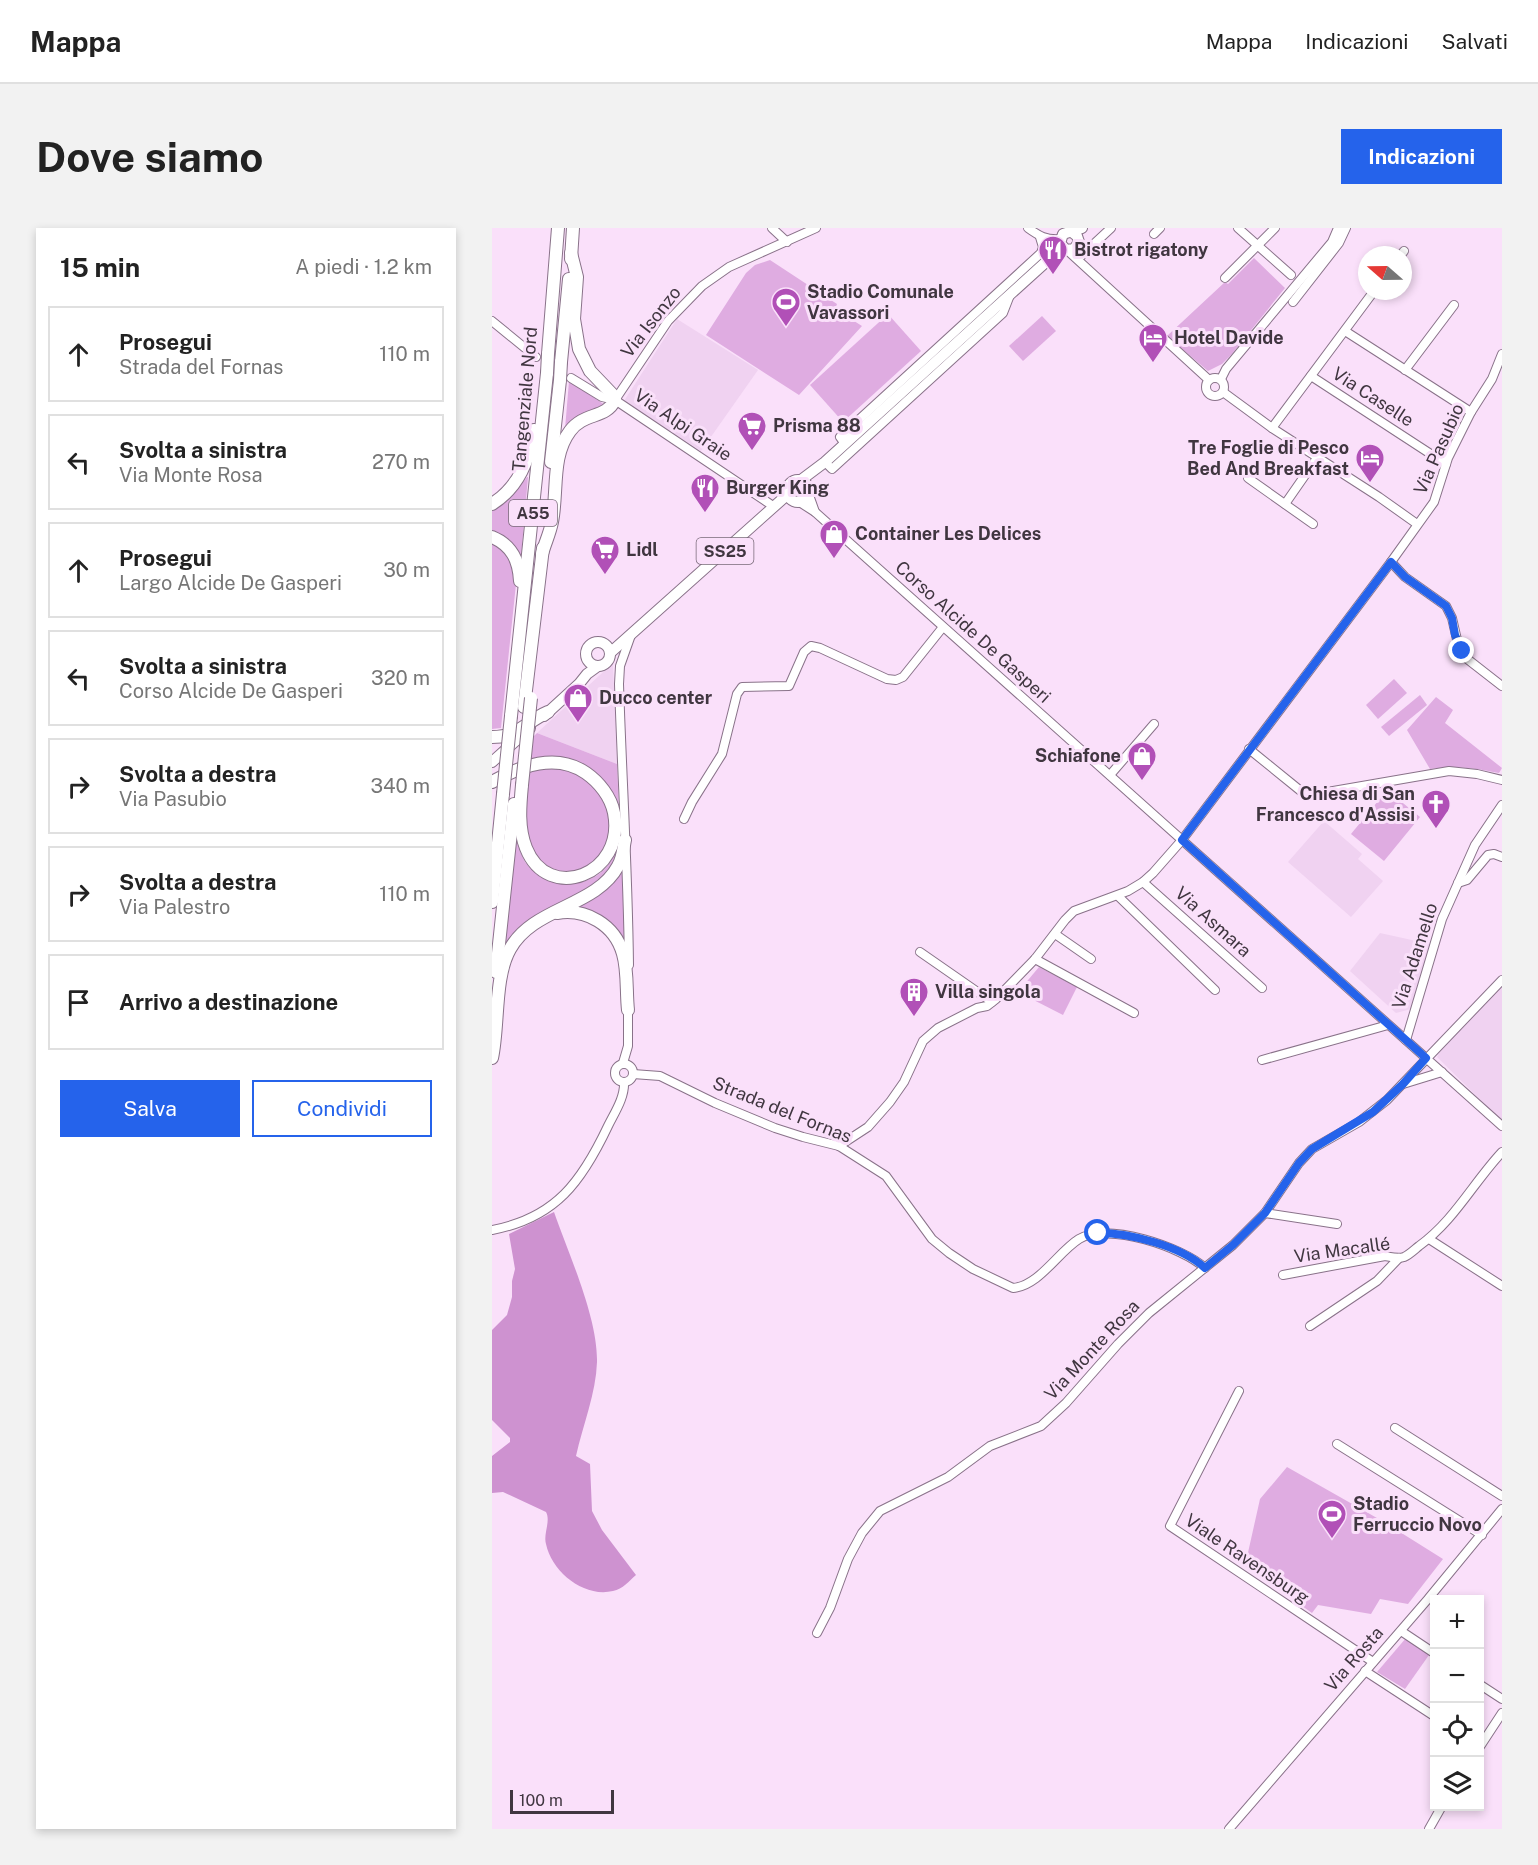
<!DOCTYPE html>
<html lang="it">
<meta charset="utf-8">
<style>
body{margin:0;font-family:"Public Sans",sans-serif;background:#f2f2f2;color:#222}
.controls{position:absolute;right:18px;bottom:18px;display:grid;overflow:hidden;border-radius:0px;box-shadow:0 3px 9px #0003}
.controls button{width:54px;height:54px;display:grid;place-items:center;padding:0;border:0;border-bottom:2px solid #e0e0e0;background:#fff;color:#222;font:30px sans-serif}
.compass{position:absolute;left:866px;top:18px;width:54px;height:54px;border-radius:50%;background:#fff;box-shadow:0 3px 9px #0003;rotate:290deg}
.scale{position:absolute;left:18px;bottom:15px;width:104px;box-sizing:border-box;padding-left:6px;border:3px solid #403640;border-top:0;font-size:16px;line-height:21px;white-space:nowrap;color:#403640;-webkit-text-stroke:4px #fae0fa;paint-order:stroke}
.stop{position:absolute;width:18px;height:18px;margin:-14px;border:4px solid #2563eb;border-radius:50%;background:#fff}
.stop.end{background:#2563eb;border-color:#fff;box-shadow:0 2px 6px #0008}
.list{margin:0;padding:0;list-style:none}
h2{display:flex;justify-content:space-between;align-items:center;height:78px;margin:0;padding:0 24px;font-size:26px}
h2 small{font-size:20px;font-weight:400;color:#767676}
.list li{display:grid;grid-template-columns:39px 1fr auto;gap:18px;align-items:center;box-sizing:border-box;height:96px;margin:0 12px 12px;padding:0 12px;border:2px solid #e0e0e0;border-radius:0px}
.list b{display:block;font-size:22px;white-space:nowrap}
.list p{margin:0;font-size:20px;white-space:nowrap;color:#767676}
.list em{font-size:20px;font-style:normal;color:#767676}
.actions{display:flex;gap:12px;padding:18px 24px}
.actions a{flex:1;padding:14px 0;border:2px solid #2563eb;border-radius:0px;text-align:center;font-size:21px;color:#2563eb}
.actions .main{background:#2563eb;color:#fff}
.icon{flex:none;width:33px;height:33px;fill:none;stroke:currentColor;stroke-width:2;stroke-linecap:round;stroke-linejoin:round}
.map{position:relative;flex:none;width:1010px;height:1601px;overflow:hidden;border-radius:0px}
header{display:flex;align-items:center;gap:36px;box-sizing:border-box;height:84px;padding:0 30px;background:#fff;border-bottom:2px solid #e0e0e0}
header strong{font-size:28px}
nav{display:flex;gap:33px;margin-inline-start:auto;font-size:21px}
.intro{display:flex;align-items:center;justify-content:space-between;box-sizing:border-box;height:144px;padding:0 36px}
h1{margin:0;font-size:42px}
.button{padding:15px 27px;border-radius:0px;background:#2563eb;color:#fff;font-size:21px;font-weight:700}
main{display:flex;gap:36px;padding:0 36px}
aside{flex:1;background:#fff;border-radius:0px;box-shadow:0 3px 9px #0003}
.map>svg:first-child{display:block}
.built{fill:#f0d2f1}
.green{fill:#dface1}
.forest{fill:#ce92d0}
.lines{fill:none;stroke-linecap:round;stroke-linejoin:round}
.minor-casing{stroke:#897289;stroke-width:10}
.major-casing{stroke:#897289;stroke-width:12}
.highway-casing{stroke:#897289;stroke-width:14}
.minor{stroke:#fff;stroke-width:8}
.major{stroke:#fff;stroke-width:10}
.highway{stroke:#fff;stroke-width:12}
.highway-bridge-casing{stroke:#897289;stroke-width:14;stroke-linecap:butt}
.highway-bridge{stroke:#fff;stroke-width:12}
.route{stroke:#2563eb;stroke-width:8}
.labels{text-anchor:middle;stroke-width:6;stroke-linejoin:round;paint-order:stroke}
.shield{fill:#fae0fa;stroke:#786978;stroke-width:1.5}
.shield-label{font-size:16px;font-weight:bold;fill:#403640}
.poi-label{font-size:18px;font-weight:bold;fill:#403640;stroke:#fae0fa;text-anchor:start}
.street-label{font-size:18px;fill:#403640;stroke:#fae0fa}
</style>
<header>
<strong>Mappa</strong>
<nav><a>Mappa</a><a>Indicazioni</a><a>Salvati</a></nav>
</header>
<div class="intro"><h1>Dove siamo</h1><a class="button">Indicazioni</a></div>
<main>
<aside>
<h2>15 min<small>A piedi · 1.2 km</small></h2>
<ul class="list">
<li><svg class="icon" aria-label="ahead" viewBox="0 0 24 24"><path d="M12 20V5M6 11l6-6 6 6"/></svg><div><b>Prosegui</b><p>Strada del Fornas</p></div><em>110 m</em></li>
<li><svg class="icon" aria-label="left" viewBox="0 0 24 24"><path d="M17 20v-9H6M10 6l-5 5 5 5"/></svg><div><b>Svolta a sinistra</b><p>Via Monte Rosa</p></div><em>270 m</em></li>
<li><svg class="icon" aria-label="ahead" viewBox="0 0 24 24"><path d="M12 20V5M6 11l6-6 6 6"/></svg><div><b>Prosegui</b><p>Largo Alcide De Gasperi</p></div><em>30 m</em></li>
<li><svg class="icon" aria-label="left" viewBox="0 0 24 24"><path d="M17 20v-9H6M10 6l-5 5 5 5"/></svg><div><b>Svolta a sinistra</b><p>Corso Alcide De Gasperi</p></div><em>320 m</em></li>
<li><svg class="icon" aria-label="right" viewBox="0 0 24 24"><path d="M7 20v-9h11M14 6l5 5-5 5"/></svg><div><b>Svolta a destra</b><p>Via Pasubio</p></div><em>340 m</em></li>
<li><svg class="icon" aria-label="right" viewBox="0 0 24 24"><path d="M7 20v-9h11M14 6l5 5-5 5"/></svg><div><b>Svolta a destra</b><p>Via Palestro</p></div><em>110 m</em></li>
<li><svg class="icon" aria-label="arrive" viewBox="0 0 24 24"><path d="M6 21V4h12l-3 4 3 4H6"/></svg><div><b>Arrivo a destinazione</b></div></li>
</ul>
<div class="actions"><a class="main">Salva</a><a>Condividi</a></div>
</aside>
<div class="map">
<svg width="1010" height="1601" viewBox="0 0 1010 1601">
<rect width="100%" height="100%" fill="#fae0fa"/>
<g class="built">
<polygon points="185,91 266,142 209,223 132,173"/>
<polygon points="121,435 125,536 45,505"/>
<polygon points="832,593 870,626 866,631 891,653 859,689 796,634"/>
<polygon points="888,705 938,716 919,781 904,785 858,743"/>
<polygon points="1010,757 1010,893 945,829 947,825"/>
</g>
<g class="green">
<polygon points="762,30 793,60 739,127 730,136 716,143 675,108 733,54 736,56"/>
<polygon points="278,32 345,76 343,81 370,98 307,167 214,107 254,45 263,37"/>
<polygon points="396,86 429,123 351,194 318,157"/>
<polygon points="550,88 564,103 531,133 517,118"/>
<polygon points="77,153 116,179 73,201"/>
<path d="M35,249H36L29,329L0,304V283C15,274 25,263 35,249Z"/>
<path d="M0,316C17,326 21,337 24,356L9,500L0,501Z"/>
<polygon points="902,451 915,465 886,491 874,477"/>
<polygon points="928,467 935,477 897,508 889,499"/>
<path d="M944,469L961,482L953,495L1010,540L1007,545C983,540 962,537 938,541L915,502Z"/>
<path d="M45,505L125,536L127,581C123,570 115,563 108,554C86,530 70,524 38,531L41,509Z"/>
<path d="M64,539C102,548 131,579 113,618C111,622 109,628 107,631C105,634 99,636 95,638C72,651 46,641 36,615C29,593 35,565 37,542Z"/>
<polygon points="895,562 928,589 892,633 859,606"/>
<path d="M24,612C27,619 29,627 33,634C49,656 81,662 104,648C116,641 123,627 128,615L125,629L109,652L13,719Z"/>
<polygon points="132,637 132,717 79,680"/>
<polygon points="547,739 585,759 571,787 526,764"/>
<polygon points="795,1239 892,1294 951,1331 916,1376 888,1371 879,1386 826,1377 820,1385 753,1338 768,1271"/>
<polygon points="914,1410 937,1427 913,1461 885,1444"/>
</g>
<path class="forest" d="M62,984C77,1027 106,1090 105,1134C104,1165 91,1197 84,1228L98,1236L100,1283L110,1302L144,1347C137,1353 131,1361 121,1363C92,1370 60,1344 54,1316C51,1306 59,1293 54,1284L11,1264L0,1265V1228L18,1214V1210L0,1192V1102L15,1087L20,1069V1053L23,1041L17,1006Z"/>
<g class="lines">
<g class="minor-casing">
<g id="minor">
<polyline points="280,0 295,14"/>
<path d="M536,0C547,8 554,12 568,11"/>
<polyline points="746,0 799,47"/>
<polyline points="662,6 668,0"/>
<polyline points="576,23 717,152"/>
<polyline points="909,27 912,23"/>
<polyline points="589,28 619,0"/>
<polyline points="733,50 783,0"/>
<polyline points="801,74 847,15 854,0"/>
<polyline points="0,93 44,129"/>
<polyline points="853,103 979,184"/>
<polyline points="913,142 962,77"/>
<polyline points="819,148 954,236"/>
<circle cx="723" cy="159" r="9"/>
<polyline points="79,150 110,169 123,172 281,278"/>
<polyline points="729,151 734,141 840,14 846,0"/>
<polyline points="731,164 780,200 887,269 925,296"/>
<polyline points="123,172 176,93 210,58 237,39 324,0"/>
<polyline points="780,200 882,63"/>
<polyline points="353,216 348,209 549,25 551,19 548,9"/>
<polyline points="333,234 340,241 511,85 518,67"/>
<polyline points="756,250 821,296"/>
<polyline points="317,267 323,284"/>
<polyline points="309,275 323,284 1010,898"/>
<polyline points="793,276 825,230"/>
<polyline points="899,334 913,349 954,378 960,390 966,416 974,430 1010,458"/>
<polyline points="757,521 810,564 818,567 957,543 985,546 1010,552"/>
<polyline points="618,547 662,496"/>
<polyline points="192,591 200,574 230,526 245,466 250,459 297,458 312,424 319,418 328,420 395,451 404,452 411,449 451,399"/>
<polyline points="651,654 770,760"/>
<polyline points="966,655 975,652 996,627 1002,626 1010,629"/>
<polyline points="626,668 723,762"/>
<polyline points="563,706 599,731"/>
<polyline points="428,724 500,774"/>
<polyline points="543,731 642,785"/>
<path d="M137,737C136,643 130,550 127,456L128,438L139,407"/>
<polyline points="914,812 950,691 983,617 1010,577"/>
<polyline points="770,832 896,797"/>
<polyline points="131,835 136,818 136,777"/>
<circle cx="132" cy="845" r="9"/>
<path d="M141,846L168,848L223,875L283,900L311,909L347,918L394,948L440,1011L457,1025L481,1041L521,1060C547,1058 566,1024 587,1011C616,994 690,1019 713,1040"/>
<polyline points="911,856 950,844"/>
<polyline points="347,918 376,899 398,874 412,854 431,813 446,800 485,780 495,778 504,771 543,731 573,692 582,683 636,663 651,654 661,645 690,612 899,334 942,274 956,230 979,184 1000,151 1010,126"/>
<polyline points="773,985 845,996"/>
<path d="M0,1002C64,990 90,953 116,898C123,884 133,869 132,854"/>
<polyline points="937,1011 1010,1058"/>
<path d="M791,1047L893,1028C899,1029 906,1031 912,1029C917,1027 922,1022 927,1018C962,993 981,955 1010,924"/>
<polyline points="818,1098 885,1053 907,1030"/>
<polyline points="747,1163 678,1298 881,1434"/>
<polyline points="903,1200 1010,1268"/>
<polyline points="845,1216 990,1307"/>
<polyline points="909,1403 942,1425"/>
<polyline points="325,1405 338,1380 356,1331 370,1305 388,1283 456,1249 498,1218 549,1198 574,1175 626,1116 657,1085 741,1017 773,985 807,935 820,921 867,894 895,872 1010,752"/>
<polyline points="873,1443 942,1488"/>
<polyline points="987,1456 1010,1471"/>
<polyline points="987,1520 1010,1485"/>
<polyline points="737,1601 936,1371 1010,1281"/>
<polyline points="937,1601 950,1578"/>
</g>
</g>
<g class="major-casing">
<g id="major">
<polyline points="568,15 574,22 582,21 587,14 585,8 580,4"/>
<circle cx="306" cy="263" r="11"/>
<polyline points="309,252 333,234 555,33 568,15 571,6 590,0"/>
<circle cx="106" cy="426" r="12"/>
<polyline points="118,425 295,267"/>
<polyline points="52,488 87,456 95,446 106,438"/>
<polyline points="0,534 38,500"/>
</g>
</g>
<g class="highway-casing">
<g id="highway">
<polyline points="79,31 81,0"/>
<polyline points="56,126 66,0"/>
<polyline points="69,134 77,51"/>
<polyline points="59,234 68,152"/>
<path d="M0,276C27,259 37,232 42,202"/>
<path d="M0,309C20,317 27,333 28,353"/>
<path d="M50,326C53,315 58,305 60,294C66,264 59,228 78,203C92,184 114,191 123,172L120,166L98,143L87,121L82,91L85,49L79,25"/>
<polyline points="32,479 51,320"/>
<polyline points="19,488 55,145"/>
<path d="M0,509C27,509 33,494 56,484"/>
<path d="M0,554C29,538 64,524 94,545C107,554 119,569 122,585C134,647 56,676 34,620C26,600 28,578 30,557"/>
<polyline points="0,674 11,566"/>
<path d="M65,685C94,680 123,697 131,726C136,743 134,764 136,782"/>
<polyline points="4,744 22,576"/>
<path d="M0,830C7,798 2,749 18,721C41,679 104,679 126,638C131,630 131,621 133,612"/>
</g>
</g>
<use href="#minor" class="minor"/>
<use href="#major" class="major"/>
<use href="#highway" class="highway"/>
<g class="highway-bridge-casing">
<g id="highway-bridge">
<polyline points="55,145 56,126"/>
<polyline points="68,152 69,134"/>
<polyline points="30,557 39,470"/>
<polyline points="11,566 19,488"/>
</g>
</g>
<use href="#highway-bridge" class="highway-bridge"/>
</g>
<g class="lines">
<path class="route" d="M606,1005C638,1005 689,1018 713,1040L741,1017L773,985L807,935L820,921L881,884L911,856L934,830L690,612L899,334L913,349L954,378L960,390L963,407L970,423"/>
</g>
<defs>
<g id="restaurant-pin" transform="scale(1.5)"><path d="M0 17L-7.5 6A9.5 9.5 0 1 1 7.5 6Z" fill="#b150b7" stroke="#fae0fa"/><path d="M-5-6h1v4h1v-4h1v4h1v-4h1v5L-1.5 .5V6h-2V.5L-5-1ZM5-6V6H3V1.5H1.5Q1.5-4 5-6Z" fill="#fff"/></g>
<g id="stadium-pin" transform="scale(1.5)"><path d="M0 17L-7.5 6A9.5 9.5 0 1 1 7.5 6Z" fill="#b150b7" stroke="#fae0fa"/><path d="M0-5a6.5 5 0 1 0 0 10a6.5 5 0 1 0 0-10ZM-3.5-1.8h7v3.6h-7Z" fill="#fff"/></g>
<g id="hotel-pin" transform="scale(1.5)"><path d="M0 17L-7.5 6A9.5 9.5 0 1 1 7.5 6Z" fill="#b150b7" stroke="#fae0fa"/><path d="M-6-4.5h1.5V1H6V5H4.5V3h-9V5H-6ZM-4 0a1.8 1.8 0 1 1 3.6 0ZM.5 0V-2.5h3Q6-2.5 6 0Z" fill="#fff"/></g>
<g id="supermarket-pin" transform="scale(1.5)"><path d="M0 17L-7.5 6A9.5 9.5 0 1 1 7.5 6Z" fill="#b150b7" stroke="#fae0fa"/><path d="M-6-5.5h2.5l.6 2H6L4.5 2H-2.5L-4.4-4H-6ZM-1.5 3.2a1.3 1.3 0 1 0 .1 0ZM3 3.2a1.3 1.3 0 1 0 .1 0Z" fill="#fff"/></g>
<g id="shop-pin" transform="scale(1.5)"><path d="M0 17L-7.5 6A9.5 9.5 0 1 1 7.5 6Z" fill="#b150b7" stroke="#fae0fa"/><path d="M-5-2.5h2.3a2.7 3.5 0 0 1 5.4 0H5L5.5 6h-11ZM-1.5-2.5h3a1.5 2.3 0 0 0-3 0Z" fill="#fff"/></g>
<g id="church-pin" transform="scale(1.5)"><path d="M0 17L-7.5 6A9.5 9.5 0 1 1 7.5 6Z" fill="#b150b7" stroke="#fae0fa"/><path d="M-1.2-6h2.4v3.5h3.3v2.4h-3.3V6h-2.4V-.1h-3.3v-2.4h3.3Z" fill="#fff"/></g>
<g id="building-pin" transform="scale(1.5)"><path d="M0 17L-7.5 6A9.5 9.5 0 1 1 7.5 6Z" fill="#b150b7" stroke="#fae0fa"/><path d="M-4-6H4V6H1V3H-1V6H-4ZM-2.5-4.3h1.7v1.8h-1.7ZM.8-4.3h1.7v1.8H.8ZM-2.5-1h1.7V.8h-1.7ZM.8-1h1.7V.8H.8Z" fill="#fff"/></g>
</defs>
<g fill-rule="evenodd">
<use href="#restaurant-pin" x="561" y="22"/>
<use href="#stadium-pin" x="294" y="74"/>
<use href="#hotel-pin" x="661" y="110"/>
<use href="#supermarket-pin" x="260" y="198"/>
<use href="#hotel-pin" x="878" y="230"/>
<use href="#restaurant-pin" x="213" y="260"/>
<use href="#shop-pin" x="342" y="306"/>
<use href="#supermarket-pin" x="113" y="322"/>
<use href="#shop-pin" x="86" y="470"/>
<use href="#shop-pin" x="650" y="528"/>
<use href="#church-pin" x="944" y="576"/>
<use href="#building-pin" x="422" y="764"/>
<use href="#stadium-pin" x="840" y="1286"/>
</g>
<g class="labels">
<g class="shield">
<rect x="17" y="272" width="48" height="26" rx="4.5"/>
<rect x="204.5" y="310" width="57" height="26" rx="4.5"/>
</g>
<g class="shield-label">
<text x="41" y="291">A55</text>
<text x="233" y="329">SS25</text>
</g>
<g class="poi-label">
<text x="582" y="28">Bistrot rigatony</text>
<text x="315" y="70">Stadio Comunale<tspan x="315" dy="21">Vavassori</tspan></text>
<text x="682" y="116">Hotel Davide</text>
<text x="281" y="204">Prisma 88</text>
<text x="857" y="226" text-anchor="end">Tre Foglie di Pesco<tspan x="857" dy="21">Bed And Breakfast</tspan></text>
<text x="234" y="266">Burger King</text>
<text x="363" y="312">Container Les Delices</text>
<text x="134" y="328">Lidl</text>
<text x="107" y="476">Ducco center</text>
<text x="629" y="534" text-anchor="end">Schiafone</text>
<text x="923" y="572" text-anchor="end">Chiesa di San<tspan x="923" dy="21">Francesco d'Assisi</tspan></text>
<text x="443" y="770">Villa singola</text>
<text x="861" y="1282">Stadio<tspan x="861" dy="21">Ferruccio Novo</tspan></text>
</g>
<g class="street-label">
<text transform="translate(159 94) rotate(-52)" y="6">Via Isonzo</text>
<text transform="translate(881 169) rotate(33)" y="6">Via Caselle</text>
<text transform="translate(33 171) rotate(-85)" y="6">Tangenziale Nord</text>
<text transform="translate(191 197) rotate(34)" y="6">Via Alpi Graie</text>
<text transform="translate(947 221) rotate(-66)" y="6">Via Pasubio</text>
<text transform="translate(481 404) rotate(42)" y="6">Corso Alcide De Gasperi</text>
<text transform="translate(721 694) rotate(42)" y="6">Via Asmara</text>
<text transform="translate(923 728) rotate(-72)" y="6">Via Adamello</text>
<text transform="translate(290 882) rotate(22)" y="6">Strada del Fornas</text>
<text transform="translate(850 1022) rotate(-8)" y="6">Via Macallé</text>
<text transform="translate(600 1122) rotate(-47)" y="6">Via Monte Rosa</text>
<text transform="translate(755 1331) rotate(34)" y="6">Viale Ravensburg</text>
<text transform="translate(862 1431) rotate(-49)" y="6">Via Rosta</text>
</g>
</g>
</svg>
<div class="controls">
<button>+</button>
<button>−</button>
<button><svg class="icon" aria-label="locate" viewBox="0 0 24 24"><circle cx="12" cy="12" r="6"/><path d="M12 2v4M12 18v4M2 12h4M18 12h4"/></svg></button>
<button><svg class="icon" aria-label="layers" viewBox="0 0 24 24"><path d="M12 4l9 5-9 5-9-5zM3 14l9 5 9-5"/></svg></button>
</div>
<svg class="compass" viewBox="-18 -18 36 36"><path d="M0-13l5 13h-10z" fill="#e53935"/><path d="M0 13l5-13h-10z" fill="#767676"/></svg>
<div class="scale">100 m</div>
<div class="stop" style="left:606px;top:1005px"></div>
<div class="stop end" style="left:970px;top:423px"></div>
</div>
</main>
